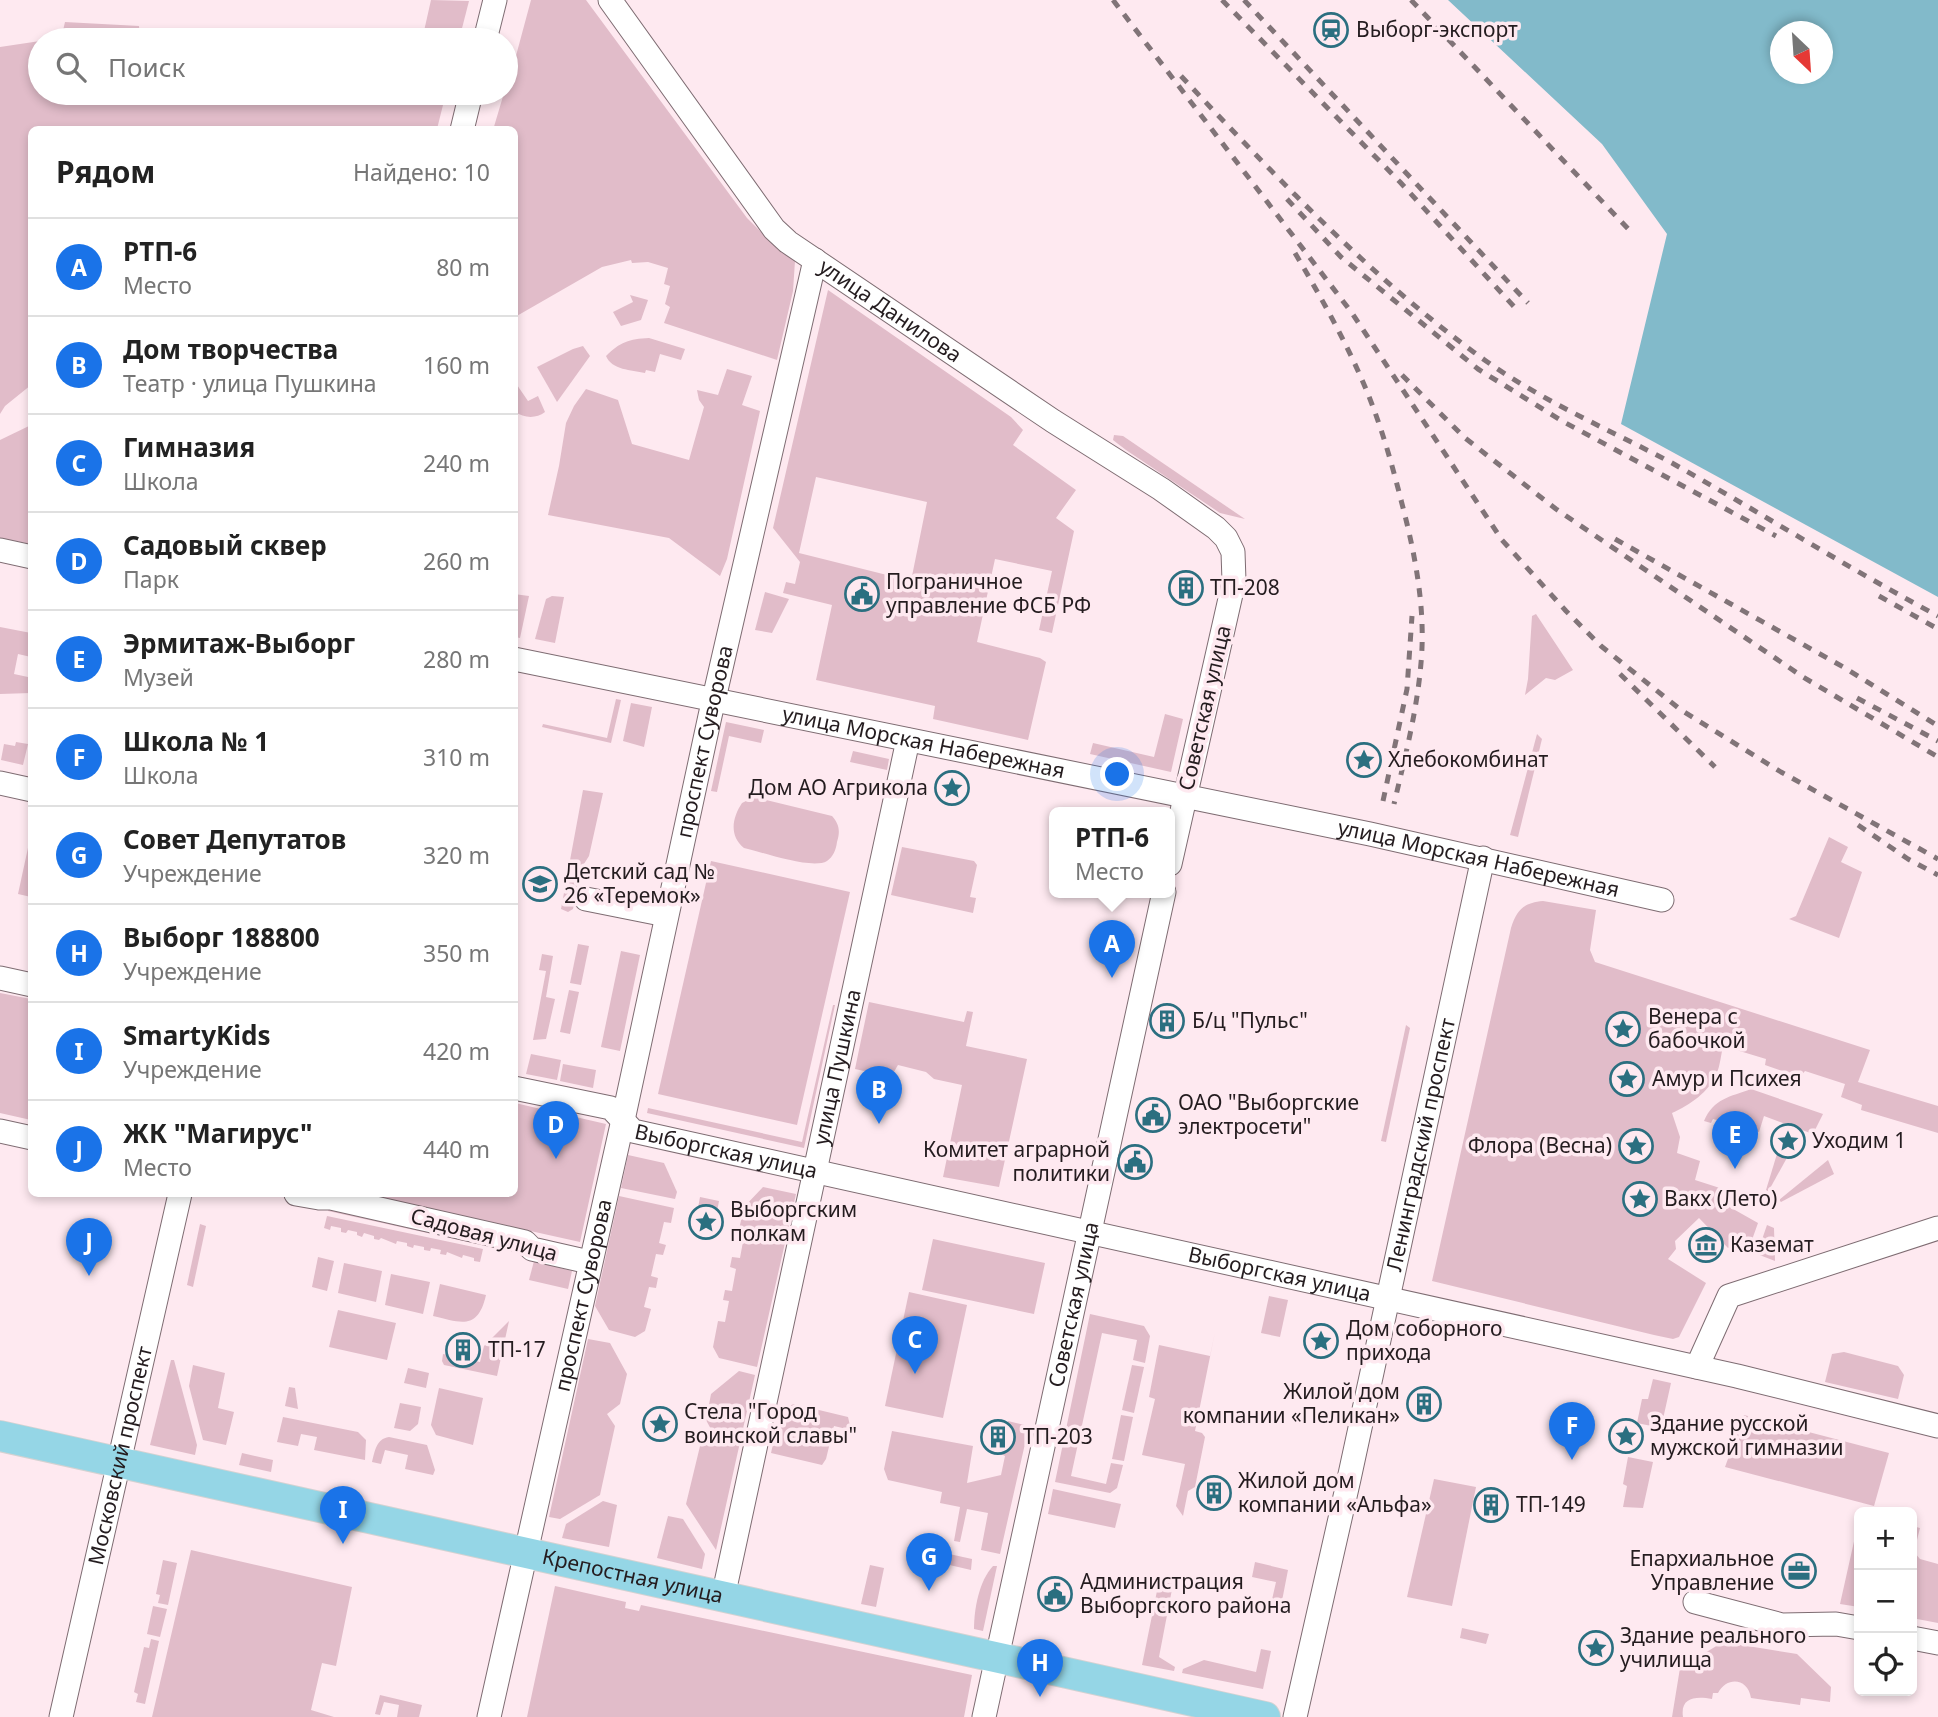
<!DOCTYPE html>
<html lang="ru">
<meta charset="utf-8">
<style>
body{margin:0;font-family:"Noto Sans",sans-serif;background:#f2f2f2;color:#222}
.controls{position:absolute;right:21px;bottom:21px;display:grid;overflow:hidden;border-radius:10px;box-shadow:0 4px 10px #0003}
.controls button{width:63px;height:63px;display:grid;place-items:center;padding:0;border:0;border-bottom:2px solid #e0e0e0;background:#fff;color:#222;font:35px sans-serif}
.compass{position:absolute;left:1770px;top:21px;width:63px;height:63px;border-radius:50%;background:#fff;box-shadow:0 4px 10px #0003;rotate:155deg}
.you{position:absolute;left:1118px;top:775px;width:24px;height:24px;margin:-18px;border:5px solid #fff;border-radius:50%;background:#1a73e8;box-shadow:0 0 0 10px #1a73e833}
.badge{display:grid;place-items:center;width:46px;height:46px;border-radius:50%;background:#1a73e8;color:#fff;font-size:23px;font-weight:700}
.pin{position:absolute;translate:-50% -58px;filter:drop-shadow(0 2px 4px #0008)}
.pin::after{content:'';position:absolute;top:37px;width:24px;height:21px;background:inherit;clip-path:polygon(0 0,100% 0,50% 100%)}
.popup{position:absolute;left:1049px;top:807px;width:126px;height:91px;box-sizing:border-box;display:grid;place-content:center;border-radius:10px;background:#fff;filter:drop-shadow(0 2px 5px #0005);font-size:23px;white-space:nowrap;color:#767676}
.popup b{font-size:26px;color:#222}
.popup::after{content:'';position:absolute;left:50%;top:100%;margin-left:-14px;border:14px solid transparent;border-top-color:#fff}
.list{margin:0;padding:0;list-style:none}
h2{display:flex;justify-content:space-between;align-items:center;height:91px;margin:0;padding:0 28px;font-size:30px}
h2 small{font-size:23px;font-weight:400;color:#767676}
.list li{display:grid;grid-template-columns:46px 1fr auto;gap:21px;align-items:center;box-sizing:border-box;height:98px;padding:0 28px;border-top:2px solid #e0e0e0}
.list b{display:block;font-size:26px;white-space:nowrap}
.list p{margin:0;font-size:23px;white-space:nowrap;color:#767676}
.list em{font-size:23px;font-style:normal;color:#767676}
.icon{flex:none;width:38px;height:38px;fill:none;stroke:currentColor;stroke-width:2;stroke-linecap:round;stroke-linejoin:round}
.map{position:relative;flex:none;width:1938px;height:1717px;overflow:hidden}
.search{position:absolute;background:#fff;box-shadow:0 4px 10px #0003;left:28px;top:28px;width:490px;height:77px;display:flex;align-items:center;gap:18px;box-sizing:border-box;padding:0 24px;border-radius:38px;color:#767676;font-size:26px}
.panel{position:absolute;background:#fff;box-shadow:0 4px 10px #0003;left:28px;top:126px;width:490px;height:1071px;border-radius:10px}
.map>svg:first-child{display:block}
.green{fill:#e1bcc9;fill-rule:evenodd}
.water{fill:#82baca;fill-rule:evenodd}
.lines{fill:none;stroke-linecap:round;stroke-linejoin:round}
.minor-casing{stroke:#7e6c72;stroke-width:25}
.major-casing{stroke:#d3d2d2;stroke-width:32}
.minor{stroke:#fff;stroke-width:23}
.major{stroke:#95d6e6;stroke-width:30}
.rail{stroke:#817478;stroke-width:5;stroke-dasharray:9 9;stroke-linecap:butt}
.labels{text-anchor:middle;stroke-width:7;stroke-linejoin:round;paint-order:stroke}
.poi-label{font-size:21px;fill:#241c1f;stroke:#fee9f0;text-anchor:start}
.street-label{font-size:21px;fill:#241c1f;stroke:#fee9f0}
</style>
<div class="map">
<svg width="1938" height="1717" viewBox="0 0 1938 1717">
<rect width="100%" height="100%" fill="#fee9f0"/>
<g class="green">
<polygon points="431,0 469,1 459,40 422,40"/>
<polygon points="531,0 586,0 747,218 774,245 795,261 793,291 777,360 664,323 670,307 665,304 670,286 664,284 668,268 648,262 632,263 631,260 602,267 515,317 514,130 493,130 504,93 506,93"/>
<polygon points="65,22 139,26 140,40 48,40 61,39"/>
<polygon points="40,41 40,93 446,93 437,129 32,130 31,385 5,406 0,414 0,47"/>
<path d="M828,290L1011,417L1023,430L1013,445L1076,490L1056,518L1074,531L1052,633L1039,630L1052,571L995,559L977,642L1040,658L1046,662L1028,740L933,719L935,706L816,680L832,605L783,593L786,582L795,584L800,562L773,528ZM816,477L927,502L911,581L799,553Z"/>
<polygon points="630,295 648,300 641,320 621,326 613,312 633,302"/>
<path d="M649,338L685,349L681,360L660,354L655,372L646,370L645,373C631,370 612,370 606,356C620,342 629,339 649,338Z"/>
<polygon points="583,346 590,356 557,402 537,367 573,349"/>
<polygon points="727,369 752,376 742,405 760,411 727,559 720,576 669,538 548,515 559,466 566,423 574,406 586,389 618,400 632,444 689,460 704,407 699,400 697,390 718,395"/>
<path d="M515,382L528,401L538,396L545,412C536,419 524,418 515,412Z"/>
<polygon points="31,425 31,544 0,538 0,440"/>
<polygon points="1114,435 1123,436 1245,519 1220,513 1126,450 1113,440"/>
<polygon points="765,592 789,599 772,633 755,630"/>
<polygon points="514,594 529,596 520,638 515,637"/>
<polygon points="552,596 564,597 555,643 535,639 546,599"/>
<polygon points="1536,614 1573,670 1555,680 1546,678 1525,695 1528,679 1532,616"/>
<polygon points="0,627 31,633 31,657 18,654 14,674 28,677 31,662 31,693 0,694"/>
<polygon points="616,699 621,700 611,743 542,727 543,724 607,738"/>
<polygon points="631,703 652,707 644,747 623,741"/>
<polygon points="1165,714 1183,719 1171,772 1090,754 1093,743 1154,757"/>
<polygon points="726,722 764,730 761,743 729,736 717,792 711,791"/>
<polygon points="1537,734 1542,739 1518,837 1510,835"/>
<polygon points="16,742 28,744 23,765 1,760 4,744 15,746"/>
<polygon points="853,751 889,759 887,770 850,762"/>
<polygon points="583,790 603,793 589,856 582,867 573,909 568,912 561,909"/>
<path d="M754,797L832,816C840,825 840,832 837,842C836,850 833,857 827,861C812,870 762,852 744,848C729,836 732,818 742,803Z"/>
<polygon points="31,834 32,897 31,897 18,894"/>
<polygon points="1829,837 1848,847 1841,862 1862,872 1839,938 1789,919 1796,916"/>
<polygon points="902,847 974,861 977,865 970,897 976,898 973,913 891,895"/>
<polygon points="711,861 850,892 797,1125 658,1094"/>
<path d="M1543,901L1596,910L1590,950L1595,962L1870,1050L1858,1082L1938,1106V1133L1861,1110L1862,1105L1841,1097L1845,1084L1805,1071L1800,1077L1765,1065L1766,1059L1723,1046C1721,1055 1720,1065 1717,1073C1709,1092 1690,1105 1672,1113L1680,1137L1677,1153L1700,1161L1695,1180L1723,1189L1719,1201L1758,1223L1748,1251L1733,1246L1728,1248L1699,1218L1675,1241L1676,1249L1668,1259L1706,1283L1679,1337L1673,1339L1654,1335L1432,1281L1511,928C1517,909 1524,903 1543,901Z"/>
<polygon points="578,944 589,946 581,985 570,983"/>
<polygon points="621,951 640,955 620,1051 601,1047"/>
<polygon points="542,954 553,956 546,997 555,999 546,1039 533,1040 546,971 539,970"/>
<polygon points="569,990 579,992 570,1034 560,1032"/>
<polygon points="0,993 31,999 31,1120 0,1113"/>
<polygon points="869,1002 964,1022 967,1011 973,1012 966,1046 1027,1059 999,1187 943,1177 962,1085 934,1079 926,1072 898,1065 891,1077 855,1069"/>
<polygon points="833,1005 835,1005 804,1148 647,1113 648,1108 802,1142"/>
<polygon points="1406,1025 1410,1028 1386,1142 1381,1141"/>
<polygon points="531,1054 561,1060 557,1080 526,1074"/>
<polygon points="563,1064 596,1070 593,1088 560,1081"/>
<path d="M1751,1089L1823,1114L1813,1134L1764,1116L1759,1132L1713,1119L1711,1123L1704,1121C1714,1098 1730,1097 1751,1089Z"/>
<polygon points="515,1103 606,1124 580,1242 365,1194 514,1194"/>
<polygon points="1784,1131 1799,1136 1768,1192 1766,1190"/>
<polygon points="628,1155 664,1163 677,1192 675,1199 621,1188"/>
<polygon points="1828,1160 1834,1174 1781,1202 1779,1200"/>
<polygon points="763,1187 796,1194 757,1367 719,1358 713,1347 718,1321 725,1322 729,1301 723,1300 725,1290 732,1291 736,1269 730,1267 732,1257 740,1258 744,1236 738,1234 744,1207"/>
<polygon points="619,1196 674,1208 671,1223 664,1222 659,1243 666,1245 663,1255 656,1254 651,1276 658,1278 656,1288 649,1287 644,1307 651,1309 645,1331 635,1337 609,1330 595,1306"/>
<polygon points="700,1197 719,1201 714,1228 695,1225"/>
<polygon points="330,1203 525,1247 523,1254 328,1211"/>
<polygon points="327,1216 483,1249 480,1262 474,1261 474,1258 463,1255 462,1258 447,1252 446,1255 440,1254 441,1250 431,1248 430,1251 424,1250 424,1247 414,1245 413,1248 407,1246 407,1243 397,1241 396,1244 381,1238 379,1240 374,1239 374,1236 364,1233 362,1237 357,1235 357,1232 348,1230 346,1233 341,1232 341,1228 331,1226 330,1230 324,1228"/>
<polygon points="200,1224 206,1226 193,1287 187,1285"/>
<polygon points="1767,1225 1774,1228 1775,1261 1757,1254"/>
<polygon points="933,1239 1045,1263 1034,1314 922,1290"/>
<polygon points="318,1257 334,1261 327,1291 312,1287"/>
<polygon points="534,1261 572,1271 568,1289 529,1280"/>
<polygon points="344,1263 382,1271 376,1302 338,1293"/>
<polygon points="391,1274 430,1282 423,1314 385,1305"/>
<path d="M440,1284L486,1295C478,1330 462,1323 433,1316Z"/>
<polygon points="909,1292 967,1305 943,1418 885,1406"/>
<polygon points="1269,1296 1288,1300 1280,1337 1261,1333"/>
<polygon points="338,1310 396,1323 387,1360 329,1347"/>
<polygon points="1090,1314 1144,1326 1150,1336 1145,1363 1133,1360 1137,1340 1102,1333 1071,1476 1106,1484 1111,1463 1123,1465 1117,1488 1110,1493 1055,1482"/>
<polygon points="509,1321 497,1376 444,1365 442,1361 443,1354 480,1362 484,1346"/>
<polygon points="1215,1332 1195,1431 1202,1433 1205,1437 1195,1487 1188,1491 1183,1516 1176,1506 1185,1464 1142,1455 1155,1399 1149,1397 1159,1345 1210,1356"/>
<polygon points="588,1339 610,1343 627,1374 620,1404 607,1414 615,1426 600,1495 560,1519 549,1517"/>
<polygon points="1844,1352 1898,1366 1904,1375 1898,1399 1825,1382 1832,1354"/>
<polygon points="171,1360 174,1360 197,1445 195,1455 150,1445"/>
<polygon points="193,1365 225,1373 218,1408 234,1412 226,1445 203,1440 189,1386"/>
<polygon points="1132,1365 1144,1367 1134,1413 1122,1410"/>
<polygon points="408,1368 429,1373 426,1388 404,1383"/>
<polygon points="739,1371 755,1375 716,1550 686,1504 701,1442 713,1433 706,1420 711,1394"/>
<polygon points="1653,1379 1671,1383 1661,1428 1637,1423 1642,1399 1648,1399"/>
<polygon points="289,1387 295,1388 298,1409 285,1406"/>
<polygon points="439,1388 483,1398 473,1445 436,1435 431,1425"/>
<polygon points="400,1403 421,1407 418,1424 410,1431 394,1428"/>
<polygon points="794,1404 848,1417 851,1430 834,1426 826,1459 822,1465 771,1453 781,1409"/>
<polygon points="1121,1415 1133,1417 1124,1461 1112,1459"/>
<polygon points="1744,1415 1889,1453 1874,1506 1725,1467"/>
<polygon points="283,1417 358,1432 366,1440 365,1460 314,1450 317,1437 301,1434 298,1446 277,1442"/>
<polygon points="1008,1421 1029,1426 1000,1554 981,1550 988,1513 967,1509 960,1542 954,1541 960,1507 940,1503 942,1492 888,1480 884,1469 892,1431 973,1446 967,1483 1001,1475 1005,1456 1001,1454"/>
<path d="M389,1437L427,1445L435,1470L433,1475L405,1469L408,1455L385,1450L381,1464L372,1462C375,1451 376,1439 389,1437Z"/>
<polygon points="242,1453 273,1460 271,1472 239,1465"/>
<polygon points="1628,1457 1653,1462 1643,1508 1623,1507 1627,1486 1623,1484"/>
<polygon points="1434,1479 1476,1487 1452,1606 1407,1597"/>
<polygon points="1053,1489 1121,1504 1115,1528 1048,1514"/>
<polygon points="603,1501 617,1505 609,1547 562,1538 566,1524"/>
<polygon points="1855,1514 1859,1515 1859,1607 1840,1604 1855,1537"/>
<polygon points="668,1516 683,1519 705,1554 702,1569 657,1558"/>
<polygon points="1912,1526 1920,1528 1914,1552 1920,1559 1938,1564 1938,1623 1912,1618"/>
<polygon points="913,1546 972,1559 971,1570 911,1556"/>
<polygon points="191,1550 352,1587 336,1666 322,1663 311,1710 334,1717 152,1717"/>
<polygon points="163,1560 177,1563 168,1605 158,1603 160,1595 156,1594"/>
<polygon points="1255,1562 1288,1570 1281,1606 1271,1604 1276,1582 1252,1577"/>
<polygon points="870,1565 884,1568 876,1607 861,1604"/>
<path d="M993,1566H997L983,1631L974,1629C974,1609 979,1581 993,1566Z"/>
<polygon points="1159,1581 1173,1584 1159,1657 1175,1667 1174,1671 1142,1665"/>
<polygon points="555,1586 626,1602 625,1608 639,1611 641,1605 972,1675 964,1717 527,1717"/>
<polygon points="153,1606 167,1609 160,1637 147,1634"/>
<polygon points="1462,1628 1489,1634 1486,1644 1460,1638"/>
<polygon points="151,1639 159,1641 145,1704 136,1702 138,1694 134,1692 144,1647 149,1648"/>
<path d="M1723,1642L1797,1654L1831,1687L1830,1702L1801,1698L1800,1705L1751,1698C1748,1678 1727,1676 1718,1693H1713L1712,1699C1696,1696 1680,1697 1683,1717H1672L1680,1668Z"/>
<polygon points="1261,1649 1271,1651 1263,1689 1182,1673 1183,1669 1204,1660 1256,1672"/>
<polygon points="380,1695 422,1705 419,1717 397,1717 399,1705 384,1702 380,1715 375,1714"/>
</g>
<path class="water" d="M1448,0H1938V597L1621,424L1667,234L1602,144ZM1780,32H1822V74H1780Z"/>
<g class="lines">
<g class="minor-casing">
<g id="minor">
<path id="s1" d="M610,0L774,229L788,242L1053,421L1161,489L1216,528L1226,538L1233,552L1234,581L1170,864"/>
<polyline points="485,40 495,0"/>
<polyline points="462,130 471,93"/>
<polyline points="0,550 32,557"/>
<path id="s2" d="M514,659L1370,834L1662,900"/>
<polyline points="0,783 32,790"/>
<polyline points="586,899 666,915"/>
<polyline points="0,978 32,985"/>
<path id="s3" d="M514,1088L611,1108L633,1131L1737,1376L1938,1426"/>
<polyline points="0,1131 32,1138"/>
<polyline points="296,1194 319,1198 331,1198 525,1242 532,1249 589,1262"/>
<polyline points="1697,1367 1729,1296 1938,1228"/>
<path id="s4" d="M723,1597L908,740"/>
<polyline points="1695,1602 1782,1625 1836,1624 1859,1628"/>
<polyline points="1912,1638 1938,1643"/>
<path id="s5" d="M61,1717L180,1194"/>
<path id="s6" d="M489,1717L623,1120L710,716L815,260"/>
<path id="s7" d="M984,1717L1164,892"/>
<path id="s8" d="M1295,1717L1349,1479L1483,858"/>
</g>
</g>
<g class="major-casing">
<g id="major">
<path id="s9" d="M0,1436L1265,1717"/>
</g>
</g>
<use href="#minor" class="minor"/>
<use href="#major" class="major"/>
<g class="rail">
<polyline points="1113,0 1352,313 1502,540 1566,611 1601,646 1681,710 1781,772 1938,859"/>
<polyline points="1222,0 1400,182 1518,311"/>
<polyline points="1244,0 1528,303"/>
<polyline points="1411,0 1634,235"/>
<path d="M1181,76C1276,177 1373,280 1486,361C1544,402 1610,430 1672,463C1761,513 1848,568 1938,616"/>
<polyline points="1287,199 1341,257 1478,369 1562,421 1776,536"/>
<path d="M1295,253C1322,299 1348,345 1368,394C1382,429 1392,464 1401,500C1415,553 1426,609 1421,663C1417,711 1405,757 1394,804"/>
<polyline points="1402,375 1465,438 1556,509 1803,677 1938,757"/>
<polyline points="1615,539 1845,668 1938,726"/>
<polyline points="1879,596 1938,629"/>
<polyline points="1620,674 1715,767"/>
<polyline points="1857,698 1938,741"/>
<polyline points="1383,801 1407,689 1412,616"/>
<polyline points="1858,825 1908,859 1938,875"/>
</g>
</g>
<defs>
<g id="station-ring" transform="scale(1.75)"><circle r="9.5" fill="#fee9f0" stroke="#2b6f80" stroke-width="1.5"/><path d="M-3-6H3Q5-6 5-4V2Q5 4 3 4L4.5 6H3L1.5 4h-3L-3 6H-4.5L-3 4Q-5 4-5 2V-4Q-5-6-3-6ZM-3.5-4v3h7v-3ZM-3.5 1v1.5H-2V1ZM2 1v1.5H3.5V1Z" fill="#2b6f80"/></g>
<g id="building-ring" transform="scale(1.75)"><circle r="9.5" fill="#fee9f0" stroke="#2b6f80" stroke-width="1.5"/><path d="M-4-6H4V6H1V3H-1V6H-4ZM-2.5-4.3h1.7v1.8h-1.7ZM.8-4.3h1.7v1.8H.8ZM-2.5-1h1.7V.8h-1.7ZM.8-1h1.7V.8H.8Z" fill="#2b6f80"/></g>
<g id="civic-ring" transform="scale(1.75)"><circle r="9.5" fill="#fee9f0" stroke="#2b6f80" stroke-width="1.5"/><path d="M-.6-6.5H3V-4.5H.6V-3L4-1V1h2V6H-6V1h2V-1L-.6-3ZM-1.2 2.5V6h2.4V2.5Z" fill="#2b6f80"/></g>
<g id="sight-ring" transform="scale(1.75)"><circle r="9.5" fill="#fee9f0" stroke="#2b6f80" stroke-width="1.5"/><path d="M0-6L1.8-2.2L6-1.7L2.9 1.2L3.7 5.4L0 3.3L-3.7 5.4L-2.9 1.2L-6-1.7L-1.8-2.2Z" fill="#2b6f80"/></g>
<g id="school-ring" transform="scale(1.75)"><circle r="9.5" fill="#fee9f0" stroke="#2b6f80" stroke-width="1.5"/><path d="M0-5L7-2L0 1L-7-2ZM-4 1L0 2.5L4 1V4Q0 6-4 4Z" fill="#2b6f80"/></g>
<g id="museum-ring" transform="scale(1.75)"><circle r="9.5" fill="#fee9f0" stroke="#2b6f80" stroke-width="1.5"/><path d="M0-6L6-3V-2H-6V-3ZM-5-1h2V3h-2ZM-1-1h2V3h-2ZM3-1h2V3H3ZM-6 4H6V6H-6Z" fill="#2b6f80"/></g>
<g id="office-ring" transform="scale(1.75)"><circle r="9.5" fill="#fee9f0" stroke="#2b6f80" stroke-width="1.5"/><path d="M-6-3h4V-5.5h4V-3h4V5H-6ZM-1-4.5V-3h2v-1.5ZM-6 0V1H6V0Z" fill="#2b6f80"/></g>
</defs>
<g fill-rule="evenodd">
<use href="#station-ring" x="1331" y="30"/>
<use href="#building-ring" x="1186" y="588"/>
<use href="#civic-ring" x="862" y="594"/>
<use href="#sight-ring" x="1364" y="760"/>
<use href="#sight-ring" x="952" y="788"/>
<use href="#school-ring" x="540" y="884"/>
<use href="#building-ring" x="1167" y="1021"/>
<use href="#sight-ring" x="1623" y="1029"/>
<use href="#sight-ring" x="1627" y="1079"/>
<use href="#civic-ring" x="1153" y="1115"/>
<use href="#sight-ring" x="1788" y="1141"/>
<use href="#sight-ring" x="1636" y="1146"/>
<use href="#civic-ring" x="1135" y="1162"/>
<use href="#sight-ring" x="1640" y="1199"/>
<use href="#sight-ring" x="706" y="1222"/>
<use href="#museum-ring" x="1706" y="1245"/>
<use href="#sight-ring" x="1321" y="1341"/>
<use href="#building-ring" x="463" y="1350"/>
<use href="#building-ring" x="1424" y="1404"/>
<use href="#sight-ring" x="660" y="1424"/>
<use href="#sight-ring" x="1626" y="1436"/>
<use href="#building-ring" x="998" y="1437"/>
<use href="#building-ring" x="1214" y="1493"/>
<use href="#building-ring" x="1491" y="1505"/>
<use href="#office-ring" x="1799" y="1571"/>
<use href="#civic-ring" x="1055" y="1594"/>
<use href="#sight-ring" x="1596" y="1648"/>
</g>
<g class="labels">
<g class="poi-label">
<text x="1356" y="37">Выборг-экспорт</text>
<text x="886" y="589">Пограничное<tspan x="886" dy="24">управление ФСБ РФ</tspan></text>
<text x="1210" y="595">ТП-208</text>
<text x="1388" y="767">Хлебокомбинат</text>
<text x="928" y="795" text-anchor="end">Дом АО Агрикола</text>
<text x="564" y="879">Детский сад №<tspan x="564" dy="24">26 «Теремок»</tspan></text>
<text x="1648" y="1024">Венера с<tspan x="1648" dy="24">бабочкой</tspan></text>
<text x="1192" y="1028">Б/ц "Пульс"</text>
<text x="1652" y="1086">Амур и Психея</text>
<text x="1178" y="1110">ОАО "Выборгские<tspan x="1178" dy="24">электросети"</tspan></text>
<text x="1812" y="1148">Уходим 1</text>
<text x="1612" y="1153" text-anchor="end">Флора (Весна)</text>
<text x="1110" y="1157" text-anchor="end">Комитет аграрной<tspan x="1110" dy="24">политики</tspan></text>
<text x="1664" y="1206">Вакх (Лето)</text>
<text x="730" y="1217">Выборгским<tspan x="730" dy="24">полкам</tspan></text>
<text x="1730" y="1252">Каземат</text>
<text x="1346" y="1336">Дом соборного<tspan x="1346" dy="24">прихода</tspan></text>
<text x="488" y="1357">ТП-17</text>
<text x="1400" y="1399" text-anchor="end">Жилой дом<tspan x="1400" dy="24">компании «Пеликан»</tspan></text>
<text x="684" y="1419">Стела "Город<tspan x="684" dy="24">воинской славы"</tspan></text>
<text x="1650" y="1431">Здание русской<tspan x="1650" dy="24">мужской гимназии</tspan></text>
<text x="1023" y="1444">ТП-203</text>
<text x="1238" y="1488">Жилой дом<tspan x="1238" dy="24">компании «Альфа»</tspan></text>
<text x="1516" y="1512">ТП-149</text>
<text x="1774" y="1566" text-anchor="end">Епархиальное<tspan x="1774" dy="24">Управление</tspan></text>
<text x="1080" y="1589">Администрация<tspan x="1080" dy="24">Выборгского района</tspan></text>
<text x="1620" y="1643">Здание реального<tspan x="1620" dy="24">училища</tspan></text>
</g>
<g class="street-label">
<text dy="7" stroke="none"><textPath href="#s1" startOffset="424">улица Данилова</textPath></text>
<text transform="translate(1205 708) rotate(-77)" y="7">Советская улица</text>
<text dy="7" stroke="none"><textPath href="#s6" startOffset="999">проспект Суворова</textPath></text>
<text dy="7" stroke="none"><textPath href="#s2" startOffset="418">улица Морская Набережная</textPath></text>
<text dy="7" stroke="none"><textPath href="#s2" startOffset="985">улица Морская Набережная</textPath></text>
<text dy="7" stroke="none"><textPath href="#s4" startOffset="542">улица Пушкина</textPath></text>
<text dy="7" stroke="none"><textPath href="#s8" startOffset="586">Ленинградский проспект</textPath></text>
<text dy="7" stroke="none"><textPath href="#s3" startOffset="226">Выборгская улица</textPath></text>
<text transform="translate(484 1235) rotate(15)" y="7">Садовая улица</text>
<text dy="7" stroke="none"><textPath href="#s3" startOffset="793">Выборгская улица</textPath></text>
<text dy="7" stroke="none"><textPath href="#s6" startOffset="432">проспект Суворова</textPath></text>
<text dy="7" stroke="none"><textPath href="#s7" startOffset="422">Советская улица</textPath></text>
<text dy="7" stroke="none"><textPath href="#s5" startOffset="268">Московский проспект</textPath></text>
<text dy="7" stroke="none"><textPath href="#s9" startOffset="648">Крепостная улица</textPath></text>
</g>
</g>
</svg>
<div class="controls">
<button>+</button>
<button>−</button>
<button><svg class="icon" aria-label="locate" viewBox="0 0 24 24"><circle cx="12" cy="12" r="6"/><path d="M12 2v4M12 18v4M2 12h4M18 12h4"/></svg></button>
</div>
<svg class="compass" viewBox="-18 -18 36 36"><path d="M0-13l5 13h-10z" fill="#e53935"/><path d="M0 13l5-13h-10z" fill="#767676"/></svg>
<div class="you"></div>
<div class="pin badge" style="left:1112px;top:978px">A</div>
<div class="popup"><b>РТП-6</b>Место</div>
<div class="pin badge" style="left:879px;top:1124px">B</div>
<div class="pin badge" style="left:915px;top:1374px">C</div>
<div class="pin badge" style="left:556px;top:1159px">D</div>
<div class="pin badge" style="left:1735px;top:1169px">E</div>
<div class="pin badge" style="left:1572px;top:1460px">F</div>
<div class="pin badge" style="left:929px;top:1591px">G</div>
<div class="pin badge" style="left:1040px;top:1697px">H</div>
<div class="pin badge" style="left:343px;top:1544px">I</div>
<div class="pin badge" style="left:89px;top:1276px">J</div>
<div class="search"><svg class="icon" aria-label="search" viewBox="0 0 24 24"><circle cx="10" cy="10" r="6"/><path d="M15 15l6 6"/></svg>Поиск</div>
<section class="panel">
<h2>Рядом<small>Найдено: 10</small></h2>
<ul class="list">
<li><span class="badge">A</span><div><b>РТП-6</b><p>Место</p></div><em>80 m</em></li>
<li><span class="badge">B</span><div><b>Дом творчества</b><p>Театр · улица Пушкина</p></div><em>160 m</em></li>
<li><span class="badge">C</span><div><b>Гимназия</b><p>Школа</p></div><em>240 m</em></li>
<li><span class="badge">D</span><div><b>Садовый сквер</b><p>Парк</p></div><em>260 m</em></li>
<li><span class="badge">E</span><div><b>Эрмитаж-Выборг</b><p>Музей</p></div><em>280 m</em></li>
<li><span class="badge">F</span><div><b>Школа № 1</b><p>Школа</p></div><em>310 m</em></li>
<li><span class="badge">G</span><div><b>Совет Депутатов</b><p>Учреждение</p></div><em>320 m</em></li>
<li><span class="badge">H</span><div><b>Выборг 188800</b><p>Учреждение</p></div><em>350 m</em></li>
<li><span class="badge">I</span><div><b>SmartyKids</b><p>Учреждение</p></div><em>420 m</em></li>
<li><span class="badge">J</span><div><b>ЖК &quot;Магирус&quot;</b><p>Место</p></div><em>440 m</em></li>
</ul>
</section>
</div>
